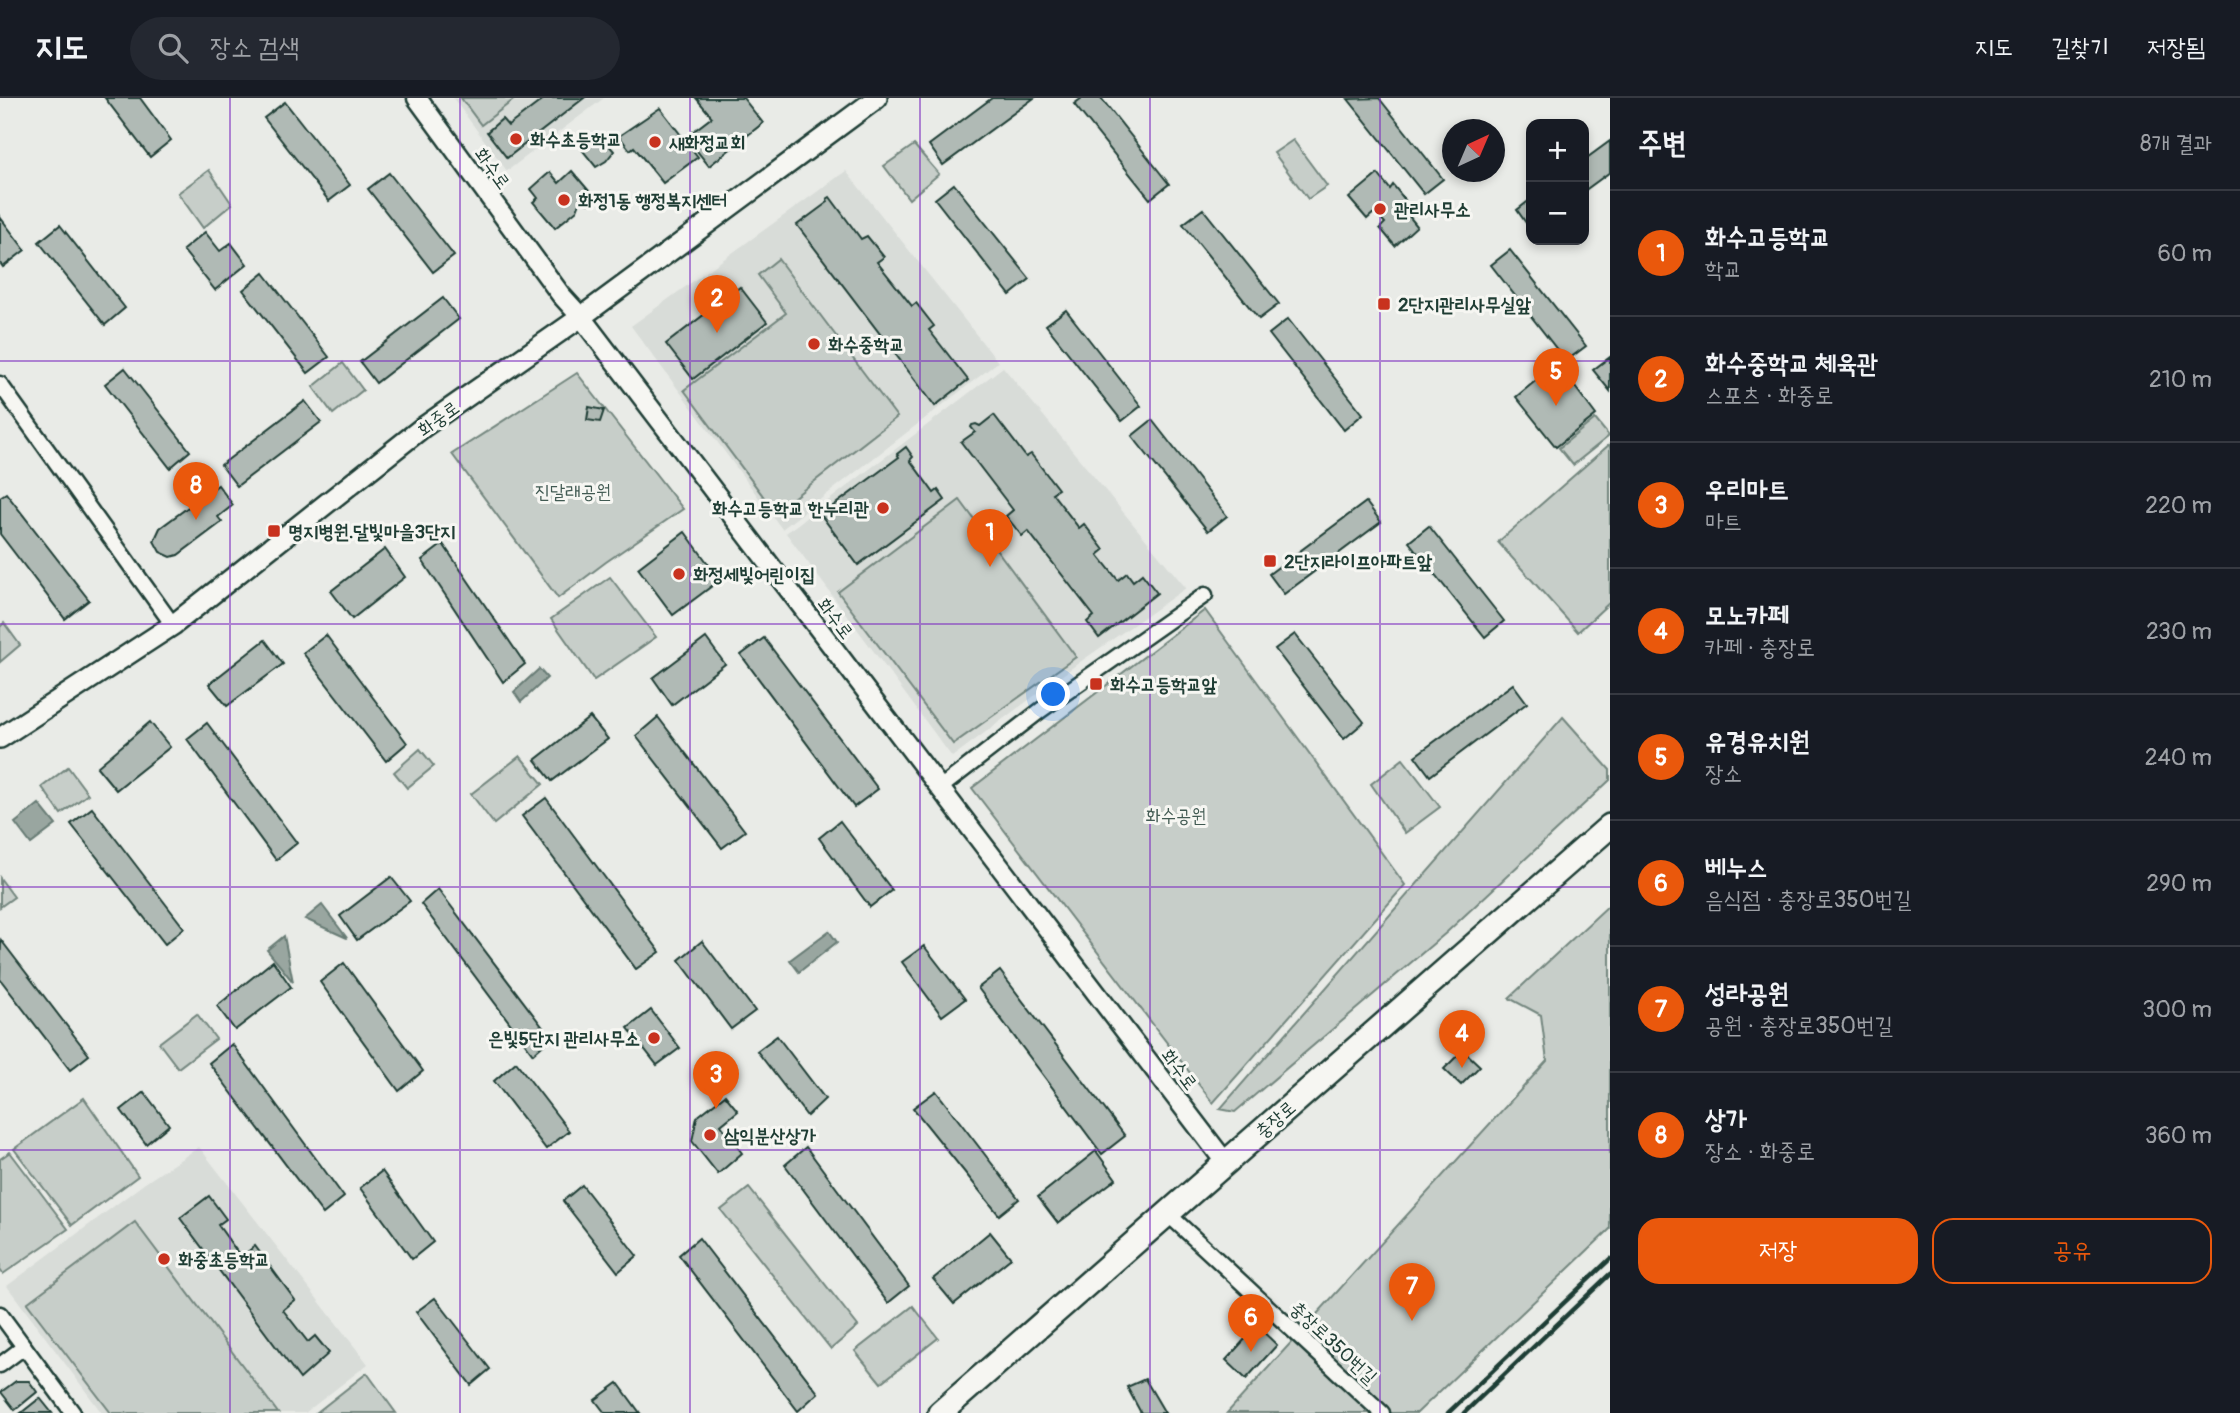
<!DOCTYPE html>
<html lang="ko">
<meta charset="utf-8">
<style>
body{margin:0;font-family:Pangolin,"Poor Story",sans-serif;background:#242831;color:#f1f3f6}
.controls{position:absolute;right:21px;top:21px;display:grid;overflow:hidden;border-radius:14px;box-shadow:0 4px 10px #0003}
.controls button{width:63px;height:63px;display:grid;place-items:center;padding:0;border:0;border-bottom:2px solid #363941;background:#171b24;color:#f1f3f6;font:35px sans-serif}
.compass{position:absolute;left:1442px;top:21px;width:63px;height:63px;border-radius:50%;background:#171b24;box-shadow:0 4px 10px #0003;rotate:44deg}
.you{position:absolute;left:1054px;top:597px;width:24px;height:24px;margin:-18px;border:5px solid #fff;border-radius:50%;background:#1a73e8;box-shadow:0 0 0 10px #1a73e833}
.badge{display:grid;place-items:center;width:46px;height:46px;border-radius:50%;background:#ea580c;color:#fff;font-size:23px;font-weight:700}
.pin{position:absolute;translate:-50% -58px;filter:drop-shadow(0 2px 4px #0008)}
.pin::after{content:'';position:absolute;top:37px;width:24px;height:21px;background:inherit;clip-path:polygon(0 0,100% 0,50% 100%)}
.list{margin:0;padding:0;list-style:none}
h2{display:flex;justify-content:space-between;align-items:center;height:91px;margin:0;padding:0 28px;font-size:30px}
h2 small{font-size:23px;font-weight:400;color:#9ea1a6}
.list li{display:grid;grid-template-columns:46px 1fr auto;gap:21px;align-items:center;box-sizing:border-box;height:126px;padding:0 28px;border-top:2px solid #363941}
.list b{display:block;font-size:26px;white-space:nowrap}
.list p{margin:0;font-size:23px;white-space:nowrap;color:#9ea1a6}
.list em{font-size:23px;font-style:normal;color:#9ea1a6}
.actions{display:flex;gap:14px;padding:21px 28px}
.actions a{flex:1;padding:16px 0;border:2px solid #ea580c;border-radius:21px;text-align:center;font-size:24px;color:#ea580c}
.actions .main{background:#ea580c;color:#fff}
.icon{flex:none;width:38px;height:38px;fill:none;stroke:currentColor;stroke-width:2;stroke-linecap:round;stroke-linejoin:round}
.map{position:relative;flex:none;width:1610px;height:1315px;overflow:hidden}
header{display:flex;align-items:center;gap:42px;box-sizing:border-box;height:98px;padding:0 35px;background:#171b24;border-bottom:2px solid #363941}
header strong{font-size:33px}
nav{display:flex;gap:38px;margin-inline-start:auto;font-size:24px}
.search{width:490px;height:63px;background:#242831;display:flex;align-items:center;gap:18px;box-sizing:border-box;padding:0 24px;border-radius:38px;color:#9ea1a6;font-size:26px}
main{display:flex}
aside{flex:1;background:#171b24}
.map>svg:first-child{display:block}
.built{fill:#d8dcd8}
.green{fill:#c7cec9;stroke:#73867e;stroke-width:2}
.water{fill:#99a6a0;stroke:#687c75;stroke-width:2}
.building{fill:#b0bab5;stroke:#1f3d34;stroke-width:2}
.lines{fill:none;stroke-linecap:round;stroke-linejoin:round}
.minor-casing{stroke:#1f3d34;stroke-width:19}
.tertiary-casing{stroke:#1f3d34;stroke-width:23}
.secondary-casing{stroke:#1f3d34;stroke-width:24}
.primary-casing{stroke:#1f3d34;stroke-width:28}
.minor{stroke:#f6f6f2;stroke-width:14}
.tertiary{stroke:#f6f6f2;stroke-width:18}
.secondary{stroke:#f6f6f2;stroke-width:19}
.primary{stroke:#f6f6f2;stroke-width:23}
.rail{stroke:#1f3d34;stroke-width:4.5}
.grid{fill:none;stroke:#7b2cbf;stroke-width:2;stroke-opacity:0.55}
.poi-dot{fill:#c8321e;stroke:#f6f6f2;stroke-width:2.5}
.labels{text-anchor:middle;stroke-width:6;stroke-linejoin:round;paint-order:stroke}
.poi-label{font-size:19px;font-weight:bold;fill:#1f3d34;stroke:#f6f6f2;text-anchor:start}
.street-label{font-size:19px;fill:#1f3d34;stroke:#f6f6f2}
.park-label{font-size:19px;fill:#415a52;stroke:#f6f6f2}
</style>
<header>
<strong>지도</strong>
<div class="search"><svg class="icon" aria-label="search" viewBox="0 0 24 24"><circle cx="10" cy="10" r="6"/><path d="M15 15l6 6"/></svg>장소 검색</div>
<nav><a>지도</a><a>길찾기</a><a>저장됨</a></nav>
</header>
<main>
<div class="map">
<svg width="1610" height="1315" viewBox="0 0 1610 1315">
<rect width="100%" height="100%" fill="#e9ebe7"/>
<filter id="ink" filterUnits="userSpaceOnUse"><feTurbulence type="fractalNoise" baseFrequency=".0143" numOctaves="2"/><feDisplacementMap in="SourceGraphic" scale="14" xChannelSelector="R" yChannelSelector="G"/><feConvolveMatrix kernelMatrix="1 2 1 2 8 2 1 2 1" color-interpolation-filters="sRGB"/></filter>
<g filter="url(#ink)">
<g class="built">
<polygon points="453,0 604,0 507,73"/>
<polygon points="846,73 998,264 782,431 631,228"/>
<polygon points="1003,269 1186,490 1080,564 952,659 786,435"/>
<polygon points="199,1049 368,1266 305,1315 102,1315 7,1188 145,1085"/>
</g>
<g class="green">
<polygon points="461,0 516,0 481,27"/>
<polygon points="1293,42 1327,88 1308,101 1274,55"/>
<polygon points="914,47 939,76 909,101 884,68"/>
<polygon points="209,72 232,106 203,130 178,95"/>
<polygon points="778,161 897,319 775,414 684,292 786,215 758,177"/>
<polygon points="343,265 363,292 333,316 313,289"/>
<polygon points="577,275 683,411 606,464 558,500 452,356"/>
<polygon points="1595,321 1609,338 1573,367 1559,350"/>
<polygon points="1610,346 1610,504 1578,534 1498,444"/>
<polygon points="960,402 1076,559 953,646 838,494"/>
<polygon points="610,479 656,539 594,582 551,521"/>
<polygon points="1205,512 1405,787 1213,1005 972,690"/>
<polygon points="4,525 20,547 0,564 0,529"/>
<polygon points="1563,619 1610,672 1610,682 1447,834 1235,1014 1220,1011"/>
<polygon points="420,651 434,668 407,690 394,674"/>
<polygon points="520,658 543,686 494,726 471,696"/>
<polygon points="1403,661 1440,709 1405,735 1371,686"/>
<polygon points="68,669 88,696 61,716 42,689"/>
<polygon points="0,780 14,799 0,809"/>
<polygon points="1610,806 1610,1131 1417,1315 1227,1315 1547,963 1541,917 1509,900"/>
<polygon points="197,916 216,941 178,970 159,945"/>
<polygon points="84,1000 138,1078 72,1127 14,1051"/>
<polygon points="10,1054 68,1131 3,1176 0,1172 0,1061"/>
<polygon points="749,1090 858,1228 831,1251 721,1112"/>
<polygon points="135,1124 278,1315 111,1315 27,1205"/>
<polygon points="913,1208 938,1240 881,1285 855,1253"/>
<polygon points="367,1275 396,1315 316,1315"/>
</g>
<g class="water">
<polygon points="539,571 547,580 521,604 514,594"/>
<polygon points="39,706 56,727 31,746 15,725"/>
<polygon points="322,807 347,840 305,821"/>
<polygon points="829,833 837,844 799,874 790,862"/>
<polygon points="284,838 293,884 267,852"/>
</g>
<g class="building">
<polygon points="105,0 140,0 171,42 150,59"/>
<polygon points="545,0 584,0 507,60 487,34 502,21 508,28"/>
<polygon points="696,0 743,0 763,25 709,68 686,39 712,19"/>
<polygon points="992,0 1034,0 943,67 929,47"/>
<polygon points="1082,0 1101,0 1169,86 1150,101 1074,6"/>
<polygon points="1379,0 1443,81 1424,96 1348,1"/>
<polygon points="285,4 350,87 329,103 264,20"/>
<polygon points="660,10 698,59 663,85 634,49 630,52 619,38"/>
<polygon points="601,38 614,53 606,63 596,69 583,53"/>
<polygon points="1610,43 1610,74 1584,93 1584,62"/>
<polygon points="572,73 595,100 589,106 580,104 577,112 555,130 533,104 538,100 531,91 550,74 559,85"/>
<polygon points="389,75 454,158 433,174 368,91"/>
<polygon points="1378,76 1390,91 1393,87 1405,102 1400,107 1417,128 1395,148 1380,130 1385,125 1375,114 1367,121 1349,100"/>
<polygon points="954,86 1030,181 1010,197 935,101"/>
<polygon points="830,99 861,141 867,138 884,159 877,164 912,208 916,205 934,228 929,232 968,282 935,308 797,127 828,104 827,101"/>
<polygon points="1531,101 1531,132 1517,112"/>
<polygon points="1203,111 1279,206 1259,221 1183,126"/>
<polygon points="0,119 25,152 3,169 0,165"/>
<polygon points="60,127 125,210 105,227 39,144"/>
<polygon points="205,134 220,153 231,145 247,166 215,192 183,152"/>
<polygon points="1510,152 1586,248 1566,263 1491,167"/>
<polygon points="264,175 329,259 308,275 243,192"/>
<polygon points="740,189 767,224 693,281 666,246"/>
<polygon points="443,200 459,221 376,285 360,264"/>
<polygon points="1066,212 1141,308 1122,323 1046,227"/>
<polygon points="1288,221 1363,316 1344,332 1269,236"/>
<polygon points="1610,259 1610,293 1593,272"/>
<polygon points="1557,265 1596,317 1556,349 1516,299"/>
<polygon points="125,270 190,353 170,370 105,286"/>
<polygon points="305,303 321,324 237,388 221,367"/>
<polygon points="589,309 604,312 600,324 587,322"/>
<polygon points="994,317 1026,359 1031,356 1058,391 1052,395 1079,430 1084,426 1104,452 1098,457 1118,482 1127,475 1133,483 1142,476 1157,495 1099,540 1087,524 1094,518 1028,433 1022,438 1006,418 1013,412 961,344 975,334 971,329 972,327 976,326 980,328"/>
<polygon points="1152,322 1227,418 1208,433 1132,338"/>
<polygon points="906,349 913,359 910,362 934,395 938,392 945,402 858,467 821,417 899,359 897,356"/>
<polygon points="218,387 233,407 218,419 222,424 178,457 171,459 160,454 154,443 160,430"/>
<polygon points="6,395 89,502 65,521 0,436 0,399"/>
<polygon points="1366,404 1381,424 1284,496 1269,476"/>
<polygon points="1429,428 1504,523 1485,539 1409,444"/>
<polygon points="685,434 720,482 673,517 638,470"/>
<polygon points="443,446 525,566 503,584 422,462"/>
<polygon points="385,451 405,479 352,521 331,493"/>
<polygon points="1295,536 1364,624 1344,641 1275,551"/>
<polygon points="326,537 407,645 386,663 303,555"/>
<polygon points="706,540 725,566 672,607 653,580"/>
<polygon points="764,540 878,691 854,709 741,557"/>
<polygon points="265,542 283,566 227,608 209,586"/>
<polygon points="1513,586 1527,605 1430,678 1415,658"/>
<polygon points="590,619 608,641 552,683 535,662"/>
<polygon points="658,619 745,733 722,750 636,638"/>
<polygon points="150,624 170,649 116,692 97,669"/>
<polygon points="207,625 297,745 276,762 187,641"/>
<polygon points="546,700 660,854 636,871 522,718"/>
<polygon points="92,710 184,830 165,846 71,726"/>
<polygon points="840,723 892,792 870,809 819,740"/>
<polygon points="391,779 410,803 357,842 340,818"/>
<polygon points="438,791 551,940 533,956 421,806"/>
<polygon points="1,842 89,957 70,972 0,881"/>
<polygon points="702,843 755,913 731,931 679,862"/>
<polygon points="924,848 965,901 942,918 902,864"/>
<polygon points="273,863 291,889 235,932 217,908"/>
<polygon points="344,865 423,973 399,993 320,884"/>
<polygon points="1000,873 1125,1038 1102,1056 978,890"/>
<polygon points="651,912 680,950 657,967 628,930"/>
<polygon points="777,938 825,1001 807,1018 757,953"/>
<polygon points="232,946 344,1099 323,1116 209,965"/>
<polygon points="1463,952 1480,968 1461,987 1444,971"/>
<polygon points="516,964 569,1033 546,1051 494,983"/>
<polygon points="936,993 1019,1101 999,1117 913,1010"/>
<polygon points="144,994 169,1027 146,1046 121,1012"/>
<polygon points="725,997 738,1013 721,1027 742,1055 718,1076 692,1043 697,1019"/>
<polygon points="806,1049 909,1188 888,1205 785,1067"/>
<polygon points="1096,1053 1116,1081 1058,1125 1038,1099"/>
<polygon points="382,1073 433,1144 412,1161 360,1090"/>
<polygon points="582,1087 637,1158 618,1174 563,1103"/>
<polygon points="209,1098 226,1121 218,1127 241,1159 255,1148 295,1202 283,1212 308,1244 315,1238 329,1255 300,1281 180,1120"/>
<polygon points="990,1134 1011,1160 954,1206 933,1181"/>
<polygon points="699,1140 818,1295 798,1313 679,1157"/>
<polygon points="435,1200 490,1271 471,1287 416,1214"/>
<polygon points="1257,1228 1277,1247 1246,1281 1226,1262"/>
<polygon points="1145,1281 1165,1315 1141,1315 1127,1289"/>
<polygon points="16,1283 29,1283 37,1294 15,1312 1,1294"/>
<polygon points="618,1285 640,1315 605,1315 595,1302"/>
<polygon points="40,1300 52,1315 21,1315"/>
</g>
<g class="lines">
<g class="minor-casing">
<g id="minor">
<polyline points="0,286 173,527"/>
<polyline points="940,690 1041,612 1205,497"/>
<polyline points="1168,1116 1382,1315"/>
<polyline points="0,1216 73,1315"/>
<polyline points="0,1267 24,1249"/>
</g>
</g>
<g class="tertiary-casing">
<polyline id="tertiary" points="417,0 561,197 581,219 1225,1064"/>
</g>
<g class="secondary-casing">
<polyline id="secondary" points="0,640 173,527 422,330 581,219 877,0"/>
</g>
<g class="primary-casing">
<polyline id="primary" points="940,1315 1610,728"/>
</g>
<use href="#minor" class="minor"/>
<use href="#tertiary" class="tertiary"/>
<use href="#secondary" class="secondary"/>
<use href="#primary" class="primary"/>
<g class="rail">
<polyline points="1448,1315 1610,1161"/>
<polyline points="1464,1315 1610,1176"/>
</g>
</g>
</g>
<path class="grid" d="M230,0V1315M460,0V1315M690,0V1315M920,0V1315M1150,0V1315M1380,0V1315M0,263H1610M0,526H1610M0,789H1610M0,1052H1610"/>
<g class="poi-dot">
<circle cx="516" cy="41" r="7"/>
<circle cx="655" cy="44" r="7"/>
<circle cx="564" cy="102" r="7"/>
<circle cx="1380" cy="111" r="7"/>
<rect x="1377" y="199" width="14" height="14" rx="3.5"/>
<circle cx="814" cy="246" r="7"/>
<circle cx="883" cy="410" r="7"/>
<rect x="267" y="426" width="14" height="14" rx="3.5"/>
<rect x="1263" y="456" width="14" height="14" rx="3.5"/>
<circle cx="679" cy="476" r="7"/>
<rect x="1089" y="579" width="14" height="14" rx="3.5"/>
<circle cx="654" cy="940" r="7"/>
<circle cx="710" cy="1037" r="7"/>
<circle cx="164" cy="1161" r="7"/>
</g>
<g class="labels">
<g class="poi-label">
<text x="530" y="48">화수초등학교</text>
<text x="669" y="51">새화정교회</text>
<text x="578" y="109">화정1동 행정복지센터</text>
<text x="1394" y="118">관리사무소</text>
<text x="1398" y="213">2단지관리사무실앞</text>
<text x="828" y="253">화수중학교</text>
<text x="869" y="417" text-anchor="end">화수고등학교 한누리관</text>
<text x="288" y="440">명지병원.달빛마을3단지</text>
<text x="1284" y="470">2단지라이프아파트앞</text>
<text x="693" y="483">화정세빛어린이집</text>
<text x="1110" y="593">화수고등학교앞</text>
<text x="640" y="947" text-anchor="end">은빛5단지 관리사무소</text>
<text x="724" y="1044">삼익분산상가</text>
<text x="178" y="1168">화중초등학교</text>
</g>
<g class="street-label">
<text transform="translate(493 70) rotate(54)" y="7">화수로</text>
<text transform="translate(438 320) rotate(-36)" y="7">화중로</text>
<text transform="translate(836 520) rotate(53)" y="7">화수로</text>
<text transform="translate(1180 971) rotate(53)" y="7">화수로</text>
<text transform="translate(1275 1021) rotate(-41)" y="7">충장로</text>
<text transform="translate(1334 1244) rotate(43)" y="7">충장로350번길</text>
</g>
<g class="park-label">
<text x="573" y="400">진달래공원</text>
<text x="1176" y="724">화수공원</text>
</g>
</g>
</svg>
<div class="controls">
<button>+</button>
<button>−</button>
</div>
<svg class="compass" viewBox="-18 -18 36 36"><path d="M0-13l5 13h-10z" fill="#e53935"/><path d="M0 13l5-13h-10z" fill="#9ea1a6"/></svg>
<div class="you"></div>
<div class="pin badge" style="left:990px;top:469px">1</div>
<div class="pin badge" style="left:717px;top:235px">2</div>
<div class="pin badge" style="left:716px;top:1011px">3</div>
<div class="pin badge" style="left:1462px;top:970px">4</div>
<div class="pin badge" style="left:1556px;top:308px">5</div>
<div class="pin badge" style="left:1251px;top:1254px">6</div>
<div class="pin badge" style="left:1412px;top:1223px">7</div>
<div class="pin badge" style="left:196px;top:422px">8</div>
</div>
<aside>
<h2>주변<small>8개 결과</small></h2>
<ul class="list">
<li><span class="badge">1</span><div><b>화수고등학교</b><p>학교</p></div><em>60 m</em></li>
<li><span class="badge">2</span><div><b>화수중학교 체육관</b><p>스포츠 · 화중로</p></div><em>210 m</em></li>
<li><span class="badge">3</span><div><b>우리마트</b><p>마트</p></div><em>220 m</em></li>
<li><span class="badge">4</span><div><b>모노카페</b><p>카페 · 충장로</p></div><em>230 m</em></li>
<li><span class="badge">5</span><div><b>유경유치원</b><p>장소</p></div><em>240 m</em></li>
<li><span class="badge">6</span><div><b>베누스</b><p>음식점 · 충장로350번길</p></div><em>290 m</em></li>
<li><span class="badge">7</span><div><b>성라공원</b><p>공원 · 충장로350번길</p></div><em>300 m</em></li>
<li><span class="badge">8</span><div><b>상가</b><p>장소 · 화중로</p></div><em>360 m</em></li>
</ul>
<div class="actions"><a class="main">저장</a><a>공유</a></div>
</aside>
</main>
